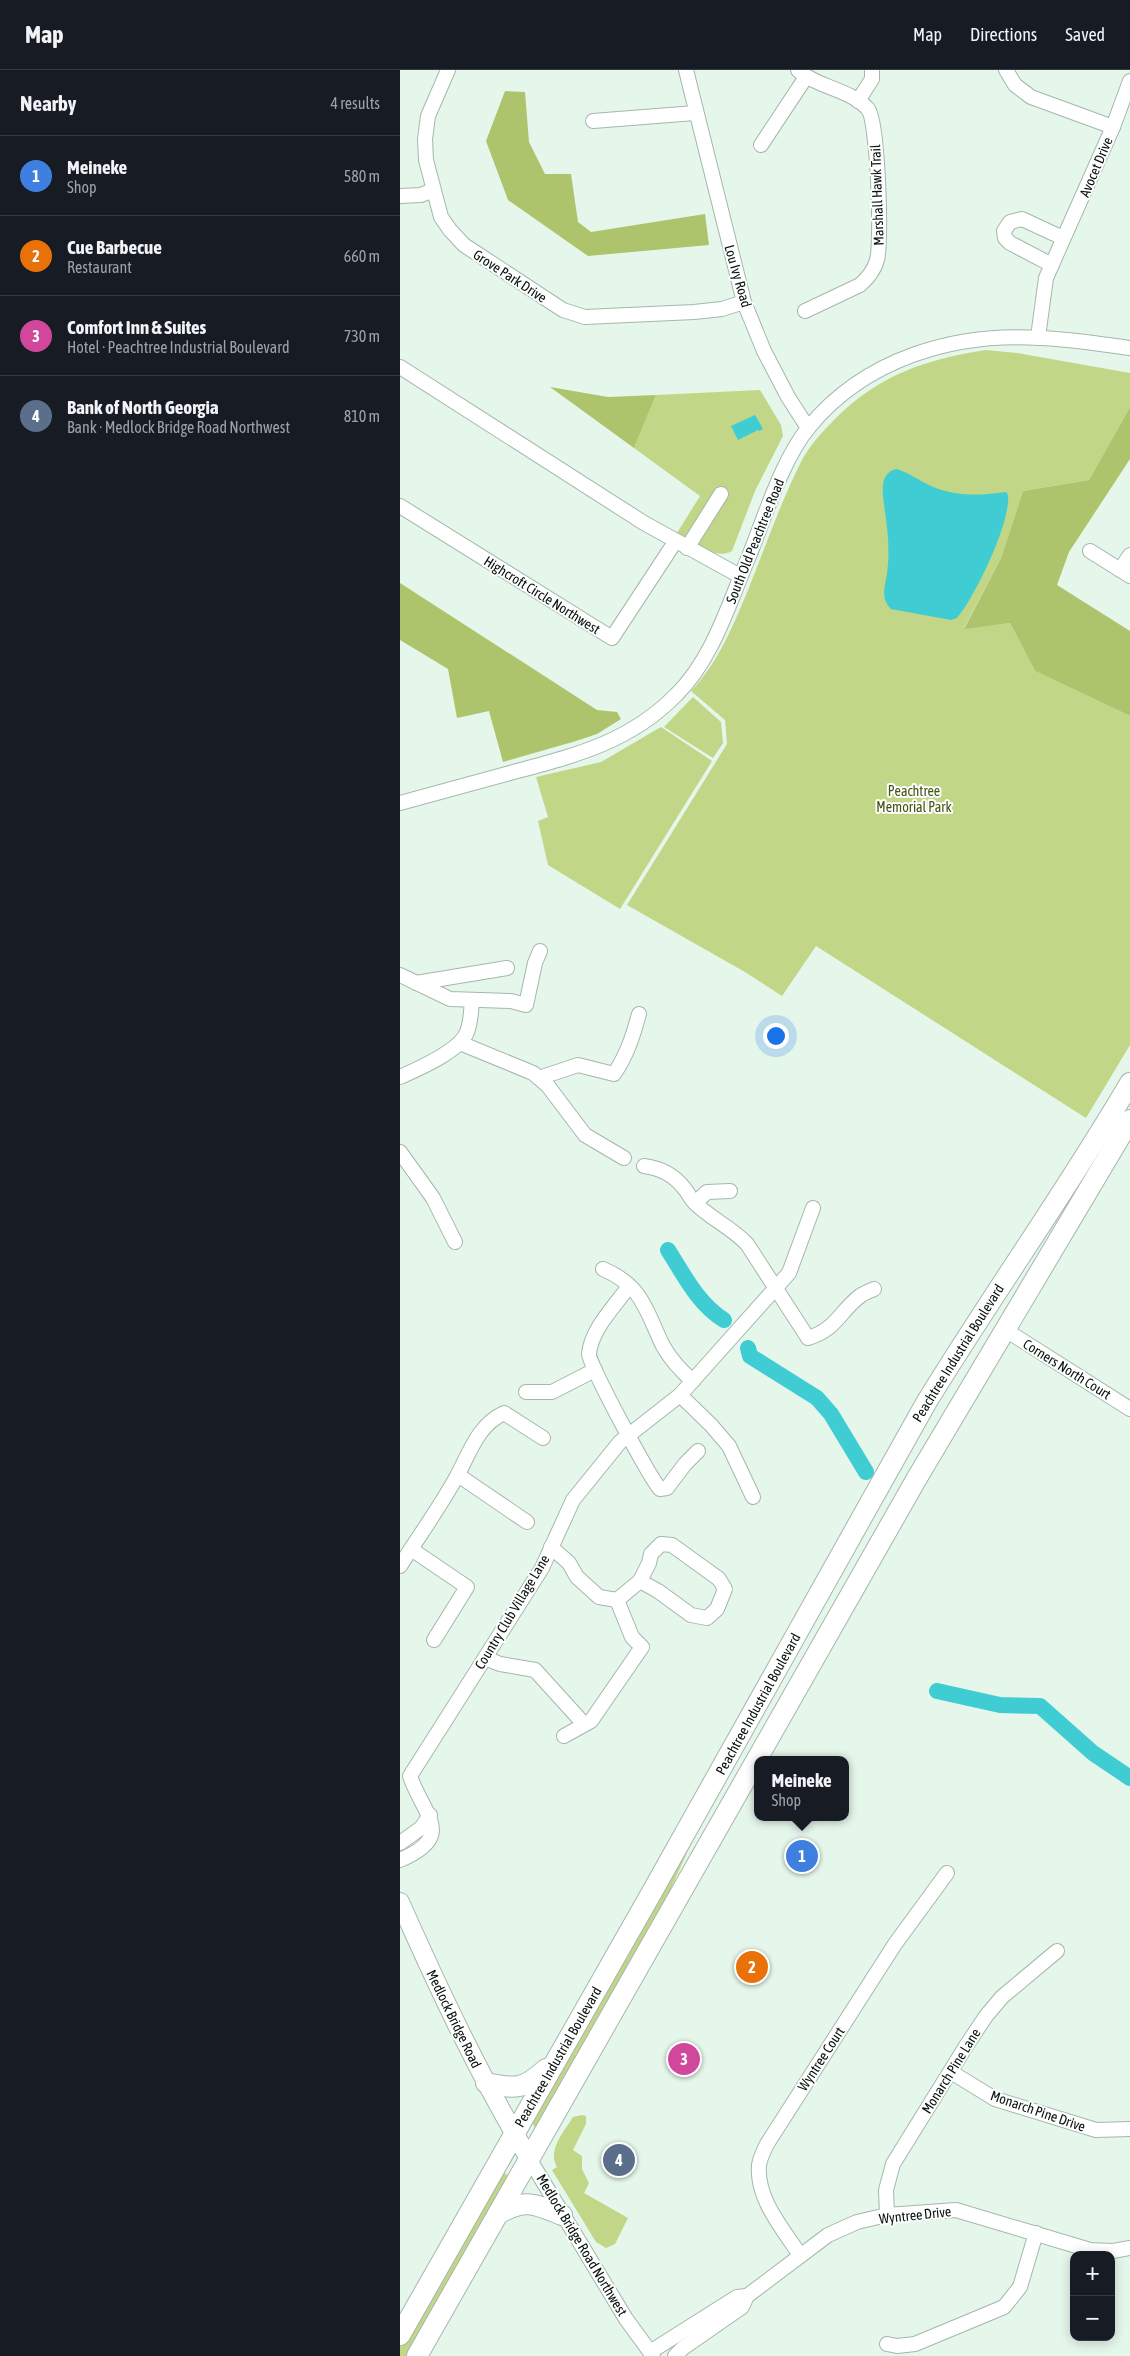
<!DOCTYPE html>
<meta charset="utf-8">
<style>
body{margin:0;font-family:"Asap Condensed",sans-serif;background:#242831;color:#f1f3f6}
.controls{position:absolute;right:15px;bottom:15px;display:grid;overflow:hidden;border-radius:10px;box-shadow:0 2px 12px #0003}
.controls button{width:45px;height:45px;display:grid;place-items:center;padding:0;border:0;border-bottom:1px solid #363941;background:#171b24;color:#f1f3f6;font:25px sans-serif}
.you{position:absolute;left:375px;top:965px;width:18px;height:18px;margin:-12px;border:4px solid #fff;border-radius:50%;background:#1a73e8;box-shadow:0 0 0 8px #1a73e833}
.badge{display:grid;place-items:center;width:32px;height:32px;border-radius:50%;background:#0f766e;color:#fff;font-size:16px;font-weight:700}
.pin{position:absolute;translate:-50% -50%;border:2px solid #fff;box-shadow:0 1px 5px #0006}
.popup{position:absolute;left:354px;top:1686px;width:95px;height:65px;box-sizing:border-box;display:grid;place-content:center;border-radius:10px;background:#171b24;filter:drop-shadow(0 1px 4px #0005);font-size:16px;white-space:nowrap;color:#9ea1a6}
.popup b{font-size:19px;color:#f1f3f6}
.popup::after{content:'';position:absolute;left:50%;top:100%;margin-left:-10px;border:10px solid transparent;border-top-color:#171b24}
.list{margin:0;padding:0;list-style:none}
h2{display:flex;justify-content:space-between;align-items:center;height:65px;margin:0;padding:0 20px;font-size:21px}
h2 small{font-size:16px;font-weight:400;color:#9ea1a6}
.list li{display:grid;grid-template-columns:32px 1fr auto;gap:15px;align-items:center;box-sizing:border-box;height:80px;padding:0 20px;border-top:1px solid #363941}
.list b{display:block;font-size:19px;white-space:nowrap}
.list p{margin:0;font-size:16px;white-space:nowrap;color:#9ea1a6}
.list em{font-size:16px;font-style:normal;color:#9ea1a6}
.map{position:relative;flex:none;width:730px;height:2286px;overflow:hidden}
header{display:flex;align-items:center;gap:30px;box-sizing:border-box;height:70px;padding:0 25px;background:#171b24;border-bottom:1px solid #363941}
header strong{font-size:24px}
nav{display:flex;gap:28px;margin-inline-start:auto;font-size:18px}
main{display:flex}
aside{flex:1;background:#171b24}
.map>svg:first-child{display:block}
.green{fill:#c1d687}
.forest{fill:#aec46c}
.water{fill:#3fccd2}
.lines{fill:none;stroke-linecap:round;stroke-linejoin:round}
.river{stroke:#3fccd2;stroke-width:16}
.minor-casing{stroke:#a6b6ad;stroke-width:16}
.major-casing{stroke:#a6b6ad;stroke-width:20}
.highway-casing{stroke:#a6b6ad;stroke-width:22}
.minor{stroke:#fff;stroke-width:14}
.major{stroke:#fff;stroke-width:18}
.highway{stroke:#fff;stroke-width:20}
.labels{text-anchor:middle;stroke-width:4;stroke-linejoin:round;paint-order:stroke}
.street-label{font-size:14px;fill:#0a100d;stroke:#fcfffd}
.park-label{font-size:14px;fill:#455212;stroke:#fcfffd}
</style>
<header>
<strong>Map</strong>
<nav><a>Map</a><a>Directions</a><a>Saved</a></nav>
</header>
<main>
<aside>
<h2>Nearby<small>4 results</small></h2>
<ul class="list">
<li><span class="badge" style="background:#3f7fe0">1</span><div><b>Meineke</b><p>Shop</p></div><em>580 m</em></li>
<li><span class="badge" style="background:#e8710a">2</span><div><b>Cue Barbecue</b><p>Restaurant</p></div><em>660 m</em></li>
<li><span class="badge" style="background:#d1479c">3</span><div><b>Comfort Inn &amp; Suites</b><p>Hotel · Peachtree Industrial Boulevard</p></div><em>730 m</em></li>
<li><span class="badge" style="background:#5c6f8a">4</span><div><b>Bank of North Georgia</b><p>Bank · Medlock Bridge Road Northwest</p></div><em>810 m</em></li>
</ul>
</aside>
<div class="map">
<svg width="730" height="2286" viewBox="0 0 730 2286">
<rect width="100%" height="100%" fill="#e5f6eb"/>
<g class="green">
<path d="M586,280L617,283L730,303V337L689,410L623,421L601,488L564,558L610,553L635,601L730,646V975L686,1048L416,876L382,926L345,902L227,835L327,674L325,650L291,621C318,593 333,556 348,520C365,478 380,434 400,394C408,377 422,362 435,349C479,305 526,289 586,280Z"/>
<path d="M360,320L381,355L383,366L355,421L332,481C315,491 293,471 277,463L300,426L234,378L256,325Z"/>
<polygon points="293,627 321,652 323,673 313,688 264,657"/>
<polygon points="261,657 312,691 220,839 148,795 138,751 148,747 136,707 201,692"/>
<polygon points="299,1756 250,1865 140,2057 135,2058 132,2052"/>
<path d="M182,2045L186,2046V2054L173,2080L182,2086V2099L189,2113L184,2123L228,2148L215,2174L206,2178L196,2172L152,2100L157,2097C147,2080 164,2062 173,2047Z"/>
<polygon points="103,2101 108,2106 103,2115 9,2286 0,2286 0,2275"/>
</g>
<g class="forest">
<polygon points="105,21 125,22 129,72 145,104 171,104 178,152 191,162 305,144 309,175 188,186 108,130 86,71"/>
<polygon points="150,317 208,327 256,325 234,378"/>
<polygon points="730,337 730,389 669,482 657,515 730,561 730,646 635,601 610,553 564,559 601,488 623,421 689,410"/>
<polygon points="0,513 197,640 217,642 221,649 197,664 176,671 103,692 89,641 57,648 48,599 0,570"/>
</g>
<g class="water">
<polygon points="355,345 363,359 359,361 358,360 338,370 331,356"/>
<path d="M497,399C508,403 516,408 525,413C551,427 578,426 606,422L608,425C611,452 575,527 557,548L551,550L491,539C480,528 485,517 487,503C490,483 488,462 485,442C484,433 482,423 483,415C484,406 489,400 497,399Z"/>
</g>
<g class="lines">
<g class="river">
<path d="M268,1180C284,1205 298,1234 324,1250"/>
<polyline points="348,1278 350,1286 417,1328 431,1344 466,1402"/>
<polyline points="537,1621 600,1635 640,1636 693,1683 730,1708"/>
</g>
<g class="minor-casing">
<g id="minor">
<polyline points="48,0 28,46 25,69 26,90 41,147 50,160 64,175 163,240 185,247 294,242 322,239 344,232"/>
<polyline points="286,0 344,232 364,281 388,327 408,358"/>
<path d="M398,0C418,18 450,19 468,39C478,51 482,172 477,190C474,201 468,208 460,215L405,241"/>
<polyline points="606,0 615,15 631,27 713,57"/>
<polyline points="458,31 472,9 472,0"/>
<polyline points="193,51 295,43"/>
<polyline points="361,75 406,7"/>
<polyline points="0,126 21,125 33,120"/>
<polyline points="652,195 610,173 605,168 604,161 610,152 622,149 663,168"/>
<polyline points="638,267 646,208 713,57 730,11"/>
<polyline points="0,297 244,453 340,506"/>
<polyline points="0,436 212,568 275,472"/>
<polyline points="287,478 321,424"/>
<polyline points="690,481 730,506"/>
<polyline points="720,500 730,485"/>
<path d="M0,733C37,723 74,713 110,703C173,686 229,673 276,625C312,590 328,536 347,491C364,450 381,391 409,357C465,289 554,262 640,268C670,269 700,274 730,278"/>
<polyline points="0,905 50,929 111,931 126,935 135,893 140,881"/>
<polyline points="16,913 107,898"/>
<path d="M60,973L133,1003L139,1008L178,995L214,1004C227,985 233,966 239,944"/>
<path d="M0,1007C18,999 60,981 67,962C71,952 71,941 72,931"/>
<polyline points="139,1008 148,1016 185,1065 224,1088"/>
<polyline points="0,1082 33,1128 55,1172"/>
<path d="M244,1096C260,1098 274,1105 284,1118C288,1122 290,1129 295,1133C311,1149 331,1157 347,1174L408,1268C436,1260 440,1241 460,1226C464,1223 470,1221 474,1219"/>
<polyline points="295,1133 307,1122 330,1121"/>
<path d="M203,1199C243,1216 246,1241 263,1276C271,1290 281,1301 293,1311"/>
<path d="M229,1216C216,1235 191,1259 189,1284C188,1293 250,1408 260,1419L267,1418L285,1394L298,1381"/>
<polyline points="604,1259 730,1339"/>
<polyline points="126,1322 152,1322 195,1300"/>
<polyline points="280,1325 311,1355 329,1376 353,1427"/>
<polyline points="58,1405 127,1452"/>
<polygon points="261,1474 272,1475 319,1509 325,1519 317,1539 307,1548 291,1545 258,1521 240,1511 249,1493 251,1484"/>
<polyline points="151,1477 169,1493 177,1507 199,1527 217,1530 232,1567 242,1577 191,1651 164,1666"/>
<polyline points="11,1479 67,1517 34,1570"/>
<path d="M0,1496C19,1466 40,1437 57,1406C70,1382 78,1355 104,1343L143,1368"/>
<polyline points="217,1530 240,1511"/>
<polyline points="85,1588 100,1594 135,1600 184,1654"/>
<polyline points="0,1773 21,1758 30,1745"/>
<path d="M0,1790C57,1766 23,1745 10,1706L142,1498L173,1430L220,1372L280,1325L389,1203L413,1138"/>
<polyline points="551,2002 595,2029 696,2060 730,2059"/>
<polyline points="130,2090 226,2249 253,2286"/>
<polyline points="487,2145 486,2120 493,2094 566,1976 586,1946 602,1927 657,1881"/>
<path d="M400,2185C383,2159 356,2129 359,2095C360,2088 364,2080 367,2074L495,1874L547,1803"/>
<polyline points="487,2274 497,2276 515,2274 604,2237 620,2217 636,2163"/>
<polyline points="250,2282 337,2227 347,2226"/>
<polyline points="275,2286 283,2278 342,2237 347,2226 428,2165 457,2152 487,2145 556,2140 690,2180 713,2181 730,2178"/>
</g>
</g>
<g class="major-casing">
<path id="major" d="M0,1832C39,1920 80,2007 130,2090"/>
</g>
<g class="highway-casing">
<g id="highway">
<path d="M86,2013C116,2019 123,2020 146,1999"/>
<path d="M98,2144C125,2128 135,2134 162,2145"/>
<path d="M0,2265L252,1822L526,1333C592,1225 666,1122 730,1013"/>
<polyline points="17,2286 517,1408 730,1050"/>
</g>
</g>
<use href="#minor" class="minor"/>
<use href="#major" class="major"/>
<use href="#highway" class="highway"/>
</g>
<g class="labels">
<g class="street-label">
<text transform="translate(696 97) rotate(-67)" y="5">Avocet Drive</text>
<text transform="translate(477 125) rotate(-92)" y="5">Marshall Hawk Trail</text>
<text transform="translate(110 206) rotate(33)" y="5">Grove Park Drive</text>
<text transform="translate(338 206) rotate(74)" y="5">Lou Ivy Road</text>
<text transform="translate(355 471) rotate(-68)" y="5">South Old Peachtree Road</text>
<text transform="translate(142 525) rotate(32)" y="5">Highcroft Circle Northwest</text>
<text transform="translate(558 1283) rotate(-58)" y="5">Peachtree Industrial Boulevard</text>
<text transform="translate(667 1299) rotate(32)" y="5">Corners North Court</text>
<text transform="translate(112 1542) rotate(-59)" y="5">Country Club Village Lane</text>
<text transform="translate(358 1634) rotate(-61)" y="5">Peachtree Industrial Boulevard</text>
<text transform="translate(54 1949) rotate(64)" y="5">Medlock Bridge Road</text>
<text transform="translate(158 1987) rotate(-60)" y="5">Peachtree Industrial Boulevard</text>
<text transform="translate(421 1989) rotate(-57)" y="5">Wyntree Court</text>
<text transform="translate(551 2001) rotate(-58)" y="5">Monarch Pine Lane</text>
<text transform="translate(638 2041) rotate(19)" y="5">Monarch Pine Drive</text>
<text transform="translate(515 2145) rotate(-6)" y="5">Wyntree Drive</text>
<text transform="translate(182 2175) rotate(59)" y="5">Medlock Bridge Road Northwest</text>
</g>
<g class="park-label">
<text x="514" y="726">Peachtree<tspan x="514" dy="16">Memorial Park</tspan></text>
</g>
</g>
</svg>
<div class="controls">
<button>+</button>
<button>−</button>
</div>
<div class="you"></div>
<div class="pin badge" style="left:402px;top:1786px;background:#3f7fe0">1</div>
<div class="popup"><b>Meineke</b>Shop</div>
<div class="pin badge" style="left:352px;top:1897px;background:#e8710a">2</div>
<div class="pin badge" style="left:284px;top:1989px;background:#d1479c">3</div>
<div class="pin badge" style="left:219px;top:2090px;background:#5c6f8a">4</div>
</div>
</main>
